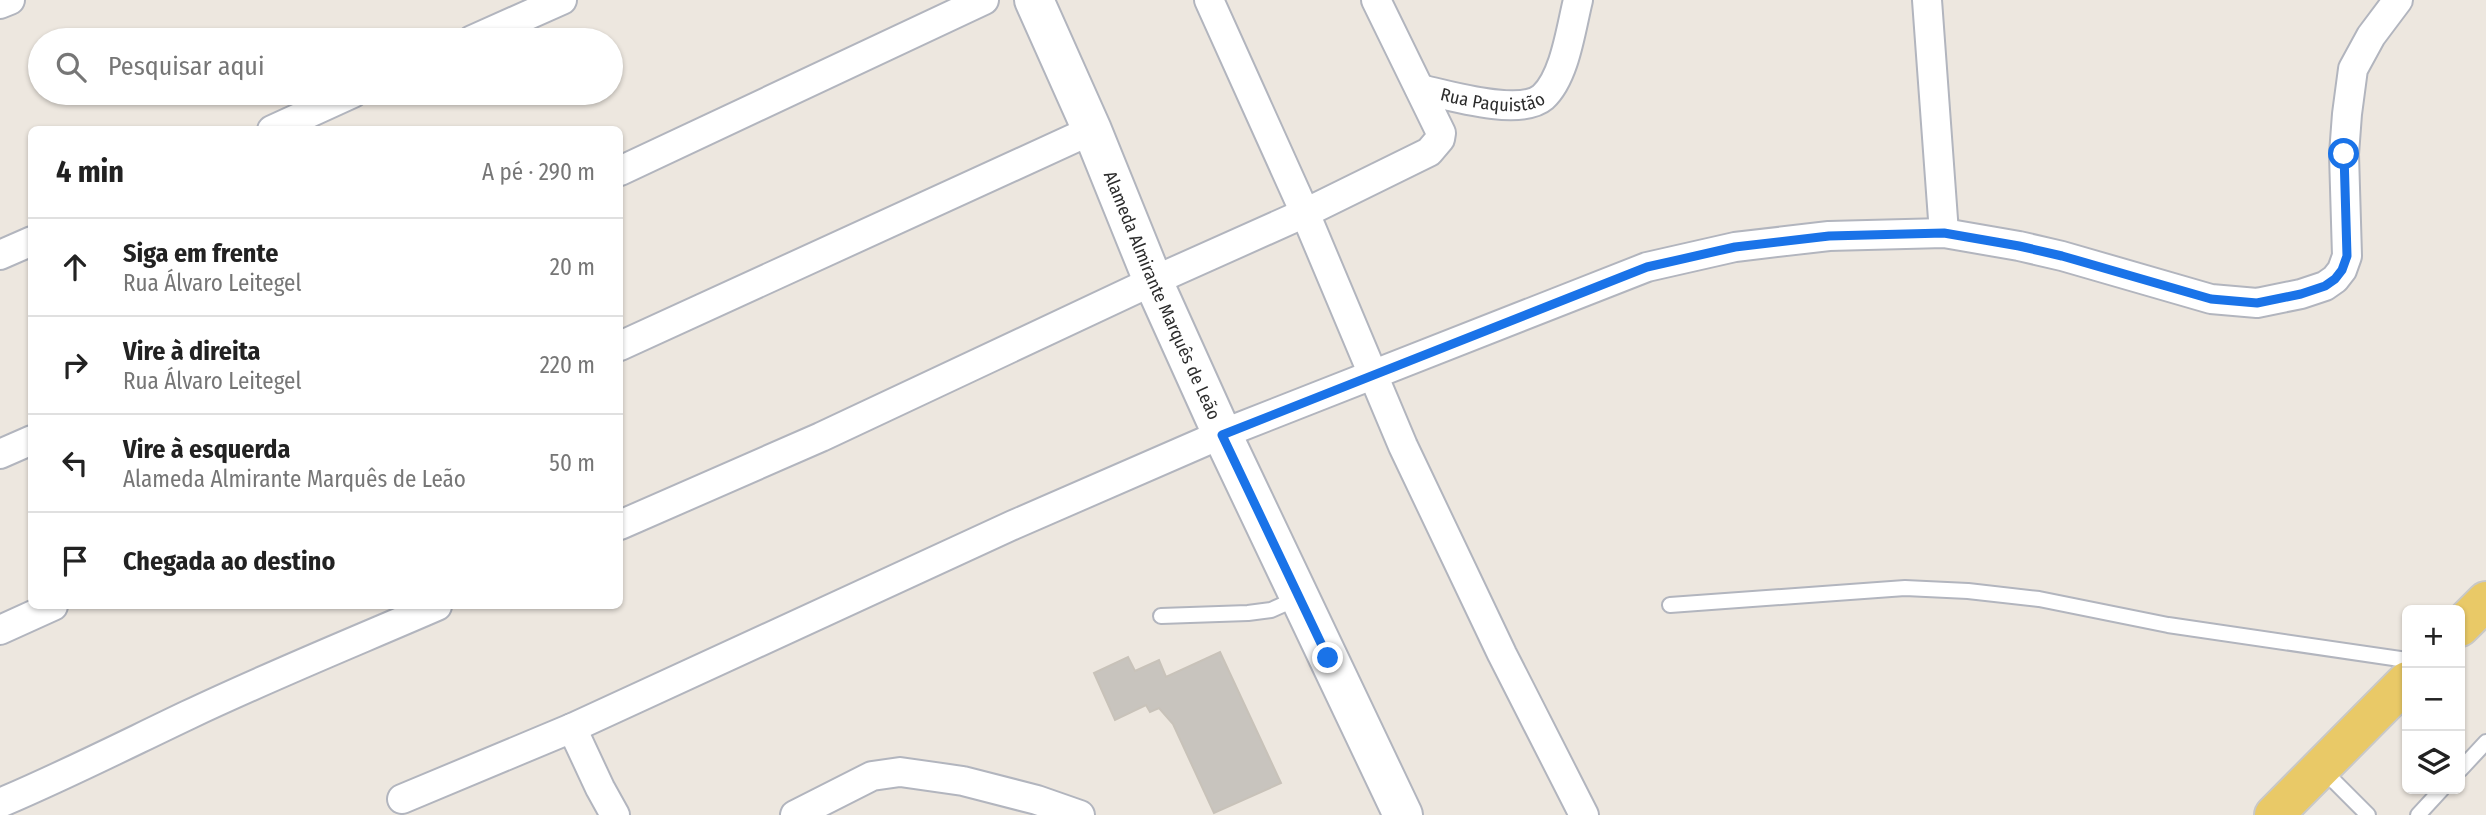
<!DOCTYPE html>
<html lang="pt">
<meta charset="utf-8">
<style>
body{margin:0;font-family:"Fira Sans Condensed",sans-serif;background:#f2f2f2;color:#222}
.controls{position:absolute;right:21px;bottom:21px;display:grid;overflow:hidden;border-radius:10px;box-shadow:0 2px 5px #0004}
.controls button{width:63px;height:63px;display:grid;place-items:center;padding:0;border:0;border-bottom:2px solid #e0e0e0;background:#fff;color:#222;font:35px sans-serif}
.stop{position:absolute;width:21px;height:21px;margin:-16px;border:5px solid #1a73e8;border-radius:50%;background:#fff}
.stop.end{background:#1a73e8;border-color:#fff;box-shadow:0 2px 7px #0008}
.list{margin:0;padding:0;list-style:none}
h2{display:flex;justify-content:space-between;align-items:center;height:91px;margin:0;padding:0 28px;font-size:30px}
h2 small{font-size:23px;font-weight:400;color:#767676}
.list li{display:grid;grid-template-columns:46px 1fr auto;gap:21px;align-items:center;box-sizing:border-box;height:98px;padding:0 28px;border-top:2px solid #e0e0e0}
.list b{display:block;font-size:26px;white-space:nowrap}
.list p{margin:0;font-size:23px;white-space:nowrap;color:#767676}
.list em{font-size:23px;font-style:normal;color:#767676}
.icon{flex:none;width:38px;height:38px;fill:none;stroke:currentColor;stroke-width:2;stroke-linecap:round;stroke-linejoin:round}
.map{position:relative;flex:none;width:2486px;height:815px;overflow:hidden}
.search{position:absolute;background:#fff;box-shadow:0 2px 5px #0004;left:28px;top:28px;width:595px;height:77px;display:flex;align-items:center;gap:18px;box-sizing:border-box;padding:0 24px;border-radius:38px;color:#767676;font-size:26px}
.panel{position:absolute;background:#fff;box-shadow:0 2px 5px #0004;left:28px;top:126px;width:595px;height:483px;border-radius:10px}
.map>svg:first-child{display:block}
.building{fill:#c8c4be;stroke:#c8c2b9;stroke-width:2}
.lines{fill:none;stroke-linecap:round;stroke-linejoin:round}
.lane-casing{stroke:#b2b5be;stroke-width:18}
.street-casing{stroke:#b2b5be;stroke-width:32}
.secondary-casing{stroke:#b2b5be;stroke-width:42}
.primary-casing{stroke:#c8c8c8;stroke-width:42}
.lane{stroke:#fff;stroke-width:14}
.street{stroke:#fff;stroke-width:28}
.secondary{stroke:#fff;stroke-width:38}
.primary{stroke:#e9c967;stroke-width:38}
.route{stroke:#1a73e8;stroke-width:9}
.labels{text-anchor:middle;stroke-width:5;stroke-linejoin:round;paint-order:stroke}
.street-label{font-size:18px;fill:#2c2c2c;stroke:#fff}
</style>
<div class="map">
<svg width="2486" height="815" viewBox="0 0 2486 815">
<rect width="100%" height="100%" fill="#ede7df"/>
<polygon class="building" points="1220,652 1281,783 1214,813 1173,724 1159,708 1150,712 1146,705 1115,720 1094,673 1128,657 1135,671 1159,660 1166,677"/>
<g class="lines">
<g class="lane-casing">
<g id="lane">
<polyline points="1670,605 1905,588 1968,591 2039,599 2168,625 2407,660"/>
<polyline points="1161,616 1248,613 1271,610 1298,598"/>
<polyline points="2322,769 2368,815"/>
<polyline points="2460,770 2486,742"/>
<polyline points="2418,815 2442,789"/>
</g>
</g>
<g class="street-casing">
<g id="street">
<polyline points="1209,0 1305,213 1403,446 1502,654 1584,815"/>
<polyline points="1927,0 1944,233"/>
<polyline points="0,4 10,0"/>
<polyline points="472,40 562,0"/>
<path id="s1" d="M1420,89C1447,95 1520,117 1543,97C1565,77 1571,28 1578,0"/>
<polyline points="272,130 353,93"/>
<polyline points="620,171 984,0"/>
<polyline points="0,255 32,241"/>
<polyline points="620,346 1092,130"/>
<polyline points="0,454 32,440"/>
<polyline points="620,525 821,437 1153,281 1305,213 1429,152 1440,139 1441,133 1376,0"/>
<polyline points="0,630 53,606"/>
<polyline points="572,728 600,788 615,815"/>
<polyline points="402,799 572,728 1013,525 1222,434 1647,267 1735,247 1829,236 1944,233 2019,246 2062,256 2211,299 2257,303 2301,294 2325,286 2335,279 2342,270 2347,256 2344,154 2347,114 2353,69 2371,36 2398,0"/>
<path d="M0,803C64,776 125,745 188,715C270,676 354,642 437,606"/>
<polyline points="795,815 872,776 900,772 963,781 1037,800 1080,815"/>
</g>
</g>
<g class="secondary-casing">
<g id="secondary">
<path id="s2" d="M1034,0L1092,130L1153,281L1222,434L1403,815"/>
</g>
</g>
<g class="primary-casing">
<g id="primary">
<polyline points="2460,627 2486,601"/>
<polyline points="2274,815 2407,681"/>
</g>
</g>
<use href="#lane" class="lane"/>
<use href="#street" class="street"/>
<use href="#secondary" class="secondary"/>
<use href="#primary" class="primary"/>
</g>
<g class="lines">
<polyline class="route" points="1328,658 1222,435 1647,267 1735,247 1829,236 1944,233 2019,246 2062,256 2211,299 2257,303 2301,294 2325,286 2335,279 2342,270 2347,256 2344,154"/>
</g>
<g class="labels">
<g class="street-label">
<text dy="6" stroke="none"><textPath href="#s1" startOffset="74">Rua Paquistão</textPath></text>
<text dy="6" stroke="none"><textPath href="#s2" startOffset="322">Alameda Almirante Marquês de Leão</textPath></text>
</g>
</g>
</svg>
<div class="controls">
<button>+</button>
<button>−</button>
<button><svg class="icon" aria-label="layers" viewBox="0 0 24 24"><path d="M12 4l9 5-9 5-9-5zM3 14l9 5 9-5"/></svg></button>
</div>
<div class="stop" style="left:2344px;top:154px"></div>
<div class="stop end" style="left:1328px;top:658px"></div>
<div class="search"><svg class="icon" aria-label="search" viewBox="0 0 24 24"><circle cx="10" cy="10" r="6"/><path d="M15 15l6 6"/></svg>Pesquisar aqui</div>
<section class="panel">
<h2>4 min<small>A pé · 290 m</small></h2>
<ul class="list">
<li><svg class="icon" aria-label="ahead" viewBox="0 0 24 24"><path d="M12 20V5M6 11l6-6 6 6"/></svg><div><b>Siga em frente</b><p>Rua Álvaro Leitegel</p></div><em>20 m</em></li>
<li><svg class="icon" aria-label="right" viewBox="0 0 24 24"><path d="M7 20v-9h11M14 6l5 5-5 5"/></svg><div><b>Vire à direita</b><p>Rua Álvaro Leitegel</p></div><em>220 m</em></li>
<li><svg class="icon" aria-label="left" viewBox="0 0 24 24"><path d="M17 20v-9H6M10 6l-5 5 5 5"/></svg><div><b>Vire à esquerda</b><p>Alameda Almirante Marquês de Leão</p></div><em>50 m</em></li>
<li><svg class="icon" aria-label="arrive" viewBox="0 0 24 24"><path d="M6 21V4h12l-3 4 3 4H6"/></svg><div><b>Chegada ao destino</b></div></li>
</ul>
</section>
</div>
